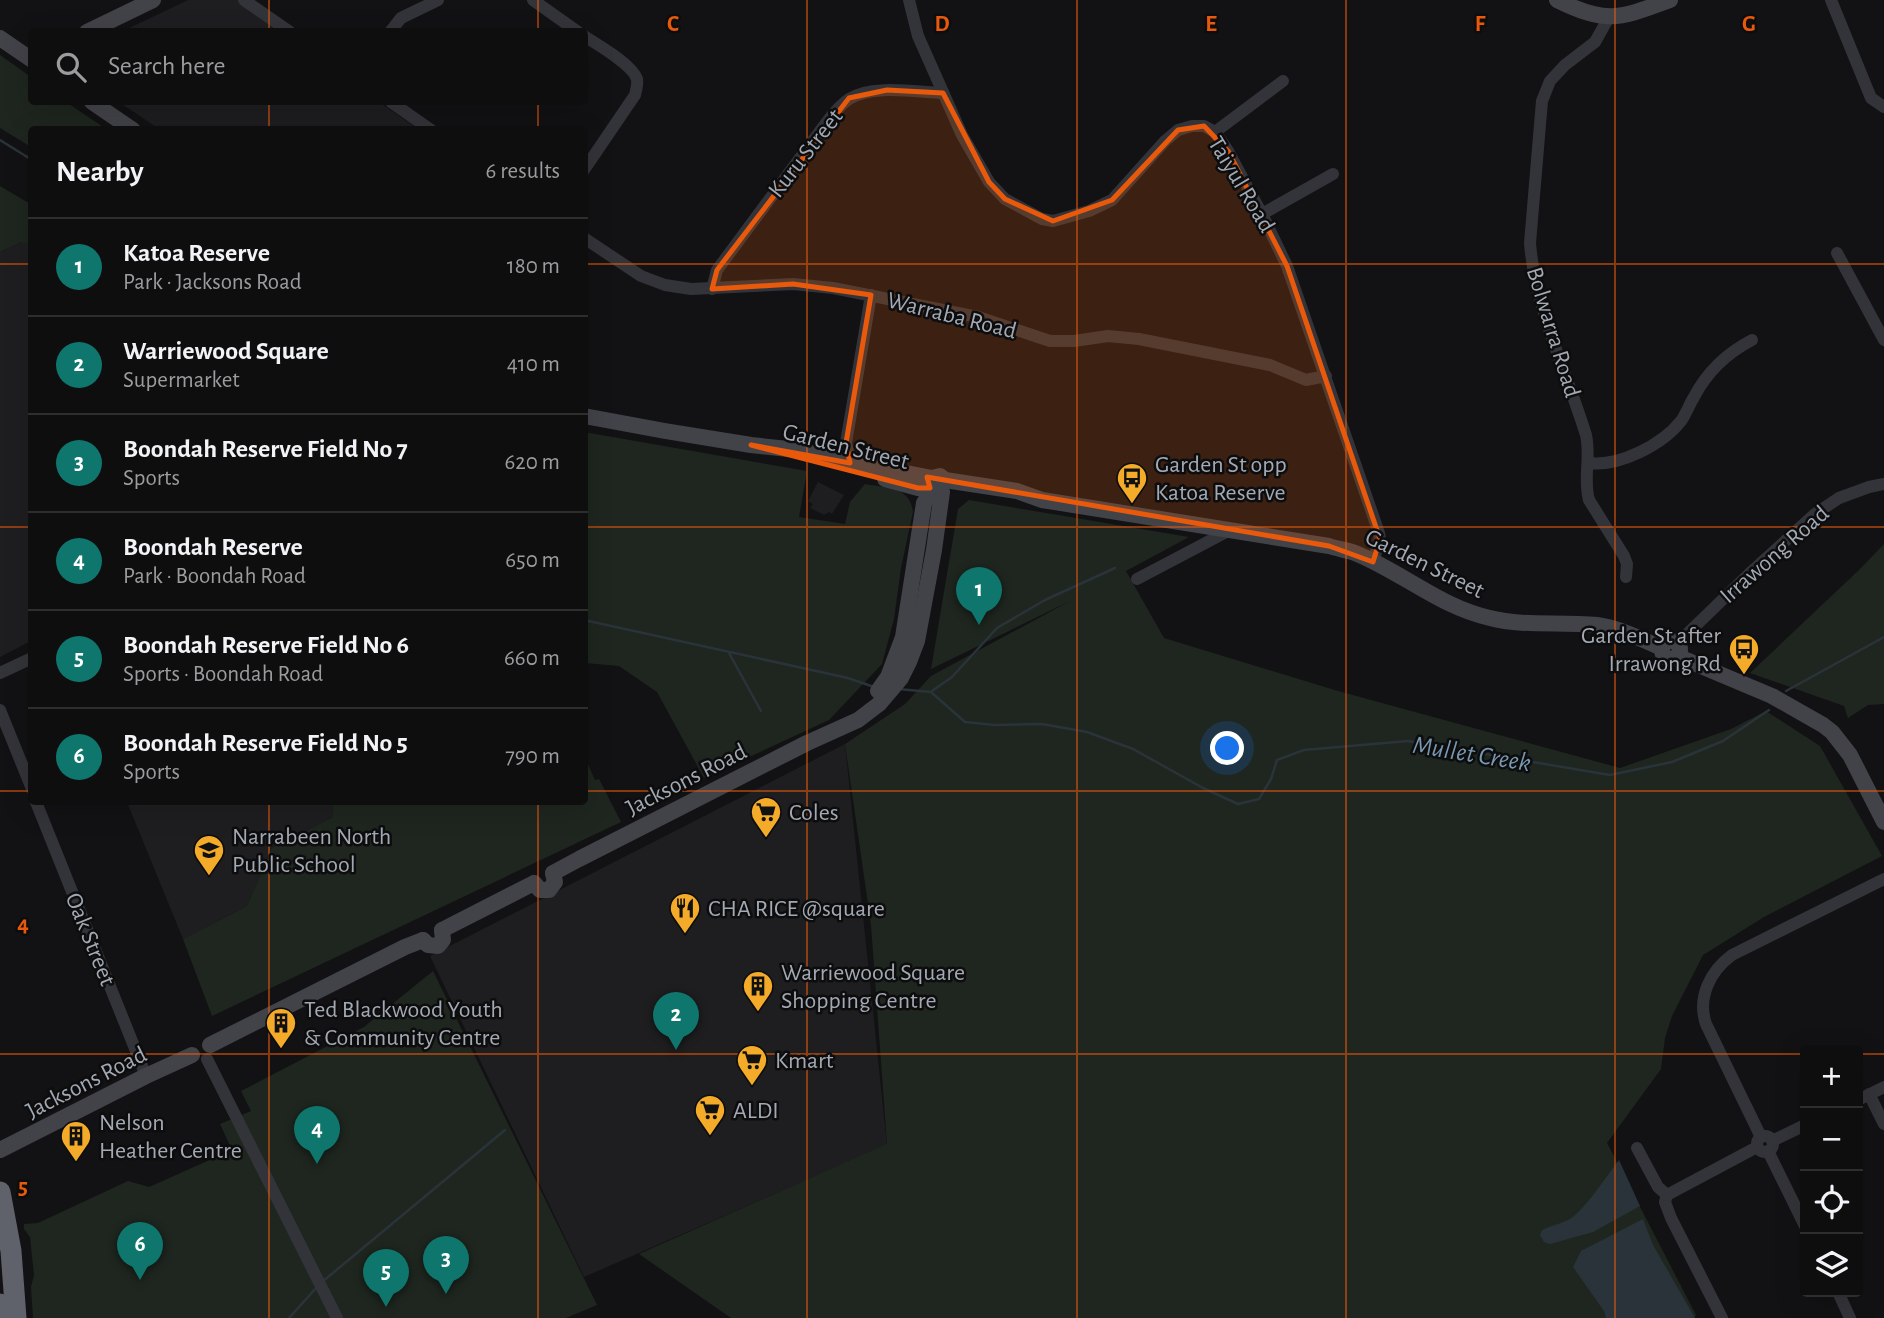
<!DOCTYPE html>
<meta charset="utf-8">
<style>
body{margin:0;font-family:"Alegreya Sans",sans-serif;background:#171718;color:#f1f3f6}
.controls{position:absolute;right:21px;bottom:21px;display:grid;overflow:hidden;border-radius:7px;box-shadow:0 7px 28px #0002}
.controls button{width:63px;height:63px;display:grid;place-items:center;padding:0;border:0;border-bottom:2px solid #2e2e2f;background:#0e0e0f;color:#f1f3f6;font:35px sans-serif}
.you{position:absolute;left:1228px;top:749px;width:24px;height:24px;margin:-18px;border:5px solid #fff;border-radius:50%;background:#1a73e8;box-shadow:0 0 0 10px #1a73e833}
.badge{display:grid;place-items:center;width:46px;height:46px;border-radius:50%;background:#0f766e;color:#fff;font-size:23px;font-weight:700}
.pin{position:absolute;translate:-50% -58px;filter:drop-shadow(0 2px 4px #0008)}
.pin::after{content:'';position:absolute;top:37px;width:24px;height:21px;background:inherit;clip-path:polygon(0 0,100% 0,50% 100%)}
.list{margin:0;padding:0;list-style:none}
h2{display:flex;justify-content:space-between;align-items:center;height:91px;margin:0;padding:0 28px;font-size:30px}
h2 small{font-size:23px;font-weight:400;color:#9b9c9e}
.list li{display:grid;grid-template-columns:46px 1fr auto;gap:21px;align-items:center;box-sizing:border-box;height:98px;padding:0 28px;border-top:2px solid #2e2e2f}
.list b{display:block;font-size:26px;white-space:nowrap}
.list p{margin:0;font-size:23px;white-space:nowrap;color:#9b9c9e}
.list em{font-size:23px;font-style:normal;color:#9b9c9e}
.icon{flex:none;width:38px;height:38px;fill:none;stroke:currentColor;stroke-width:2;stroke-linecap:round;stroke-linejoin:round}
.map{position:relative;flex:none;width:1884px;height:1318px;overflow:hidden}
.search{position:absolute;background:#0e0e0f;box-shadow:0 7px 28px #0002;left:28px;top:28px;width:560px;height:77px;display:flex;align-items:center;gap:18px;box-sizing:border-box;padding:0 24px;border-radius:7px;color:#9b9c9e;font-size:26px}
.panel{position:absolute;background:#0e0e0f;box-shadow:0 7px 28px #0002;left:28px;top:126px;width:560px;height:679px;border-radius:7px}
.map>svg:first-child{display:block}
.built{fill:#1e1e20}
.green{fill:#1e261f}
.water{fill:#2a3339}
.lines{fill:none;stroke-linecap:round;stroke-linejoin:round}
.stream{stroke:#2a3339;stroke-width:2.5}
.street{stroke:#333439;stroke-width:12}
.secondary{stroke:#414349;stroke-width:16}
.highway{stroke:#5f626a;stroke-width:21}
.marked{fill:#e8590c;fill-opacity:0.2;stroke:#e8590c;stroke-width:5;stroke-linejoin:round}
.grid{fill:none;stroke:#e8590c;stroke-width:2;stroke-opacity:0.55}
.labels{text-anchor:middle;stroke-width:5;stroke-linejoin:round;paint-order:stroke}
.street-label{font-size:24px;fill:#a3a9b4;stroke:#0d0d0e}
.poi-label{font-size:24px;fill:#a3a9b4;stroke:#0d0d0e;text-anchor:start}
.water-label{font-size:26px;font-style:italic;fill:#7998b1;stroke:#0d0d0e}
.grid-label{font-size:23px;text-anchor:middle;font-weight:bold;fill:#e8590c;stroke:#0d0d0e;stroke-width:5;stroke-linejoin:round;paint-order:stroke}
</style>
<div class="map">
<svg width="1884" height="1318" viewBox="0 0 1884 1318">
<rect width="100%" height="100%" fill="#121214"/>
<g class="built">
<polygon points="188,0 253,0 279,32 121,32"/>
<polygon points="119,102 379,102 418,129 159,129"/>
<polygon points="31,238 31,641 0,657 0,252"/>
<polygon points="818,482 844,495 832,514 829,512 824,515 810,508 813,504 808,501"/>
<polygon points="845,744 887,1145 584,1277 430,956"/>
<polygon points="127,802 332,802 333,817 272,848 247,906 183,939"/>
</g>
<g class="green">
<polygon points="0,55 31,77 32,102 66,102 106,129 32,130 31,147 0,128"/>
<polygon points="0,186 32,205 31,242 24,244 22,242 0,252"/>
<path d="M584,432L807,471L799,517L845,524L850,502L865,484C886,488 910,486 913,512L901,568L894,619L882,664L829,720L704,778L657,692L619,666L585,663Z"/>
<polygon points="969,500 1189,537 1126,571 1164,638 1338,691 1620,768 1731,729 1766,711 1820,746 1882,856 1764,917 1703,955 1672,1016 1665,1038 1661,1069 1607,1143 1696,1315 1694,1318 731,1318 639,1254 887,1144 871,925 845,744 905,704 931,676 1070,601 931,669 958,509"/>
<polygon points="1884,544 1884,704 1868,705 1848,718 1844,706 1750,673 1860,569"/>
<polygon points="585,758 595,780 599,779 621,822 212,1016 183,939 247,906 272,848 333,817 332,802 584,802"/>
<polygon points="433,971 597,1305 566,1318 33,1318 31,1287 34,1275 30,1237 24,1229 24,1224 38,1223 128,1181 149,1187 232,1150 220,1124 251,1111 241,1091 364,1027"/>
</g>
<g class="water">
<path d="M1619,1160L1640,1206L1593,1232L1550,1244L1544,1242L1540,1235L1542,1230C1550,1226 1560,1224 1568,1220C1582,1214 1608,1174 1619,1160Z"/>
<polygon points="1643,1219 1653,1245 1695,1318 1606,1318 1604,1311 1573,1267 1581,1251"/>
</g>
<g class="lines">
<g class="stream">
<polyline points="0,140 32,160"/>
<polyline points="584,620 848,678 874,687"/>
<polyline points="729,653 761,711"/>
<polyline points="898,689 931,692 965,722 995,725 1042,724 1087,732 1133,749 1203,788 1238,804 1259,799 1271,779 1277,760 1304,750 1408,741 1610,775 1672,762 1723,741 1769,710"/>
<polyline points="932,691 952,677 997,628 1045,600 1115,568"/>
<polyline points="1786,691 1884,637"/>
<polyline points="322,1282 505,1130"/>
<polyline points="289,1318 317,1287"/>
</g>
<g class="street">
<polyline points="244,0 290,32"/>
<polyline points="533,0 578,32"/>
<polyline points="909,0 918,36 962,135 989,182 1005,199 1042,219 1053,221 1089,211 1112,200 1165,141 1178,130 1192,126 1204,126 1215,132 1228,151 1262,214 1287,266 1379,533 1380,539 1373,562"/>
<polyline points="1831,0 1871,98 1884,107"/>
<path d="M1609,17L1595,42L1565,65L1550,81L1542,101L1530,243C1535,308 1567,373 1586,435C1591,457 1583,479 1589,500L1624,556L1627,564L1626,577"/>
<polyline points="390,32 401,18 438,0"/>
<path d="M584,36C598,45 632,64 637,79C638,85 636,90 635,95L584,170"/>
<polyline points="391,102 431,130"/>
<polyline points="1215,132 1283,81"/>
<polyline points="1262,214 1333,174"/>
<polyline points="584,238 641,276 665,285 691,289 793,284 833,288 978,317 1050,341 1074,341 1108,336 1139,339 1270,365 1306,380 1326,376"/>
<polyline points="1837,253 1884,340"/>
<path d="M712,289L717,270L826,123C832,115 840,105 849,99C872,84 916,92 943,93"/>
<polyline points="855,462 848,452 846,443 871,295"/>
<path d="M1588,463C1619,467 1662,445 1681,421C1686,414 1689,405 1694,397C1707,372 1727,353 1752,340"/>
<polyline points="1137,579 1232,529"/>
<polyline points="1677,643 1686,635 1749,574 1815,514 1839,498 1869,487 1884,484"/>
<polyline points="0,673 32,658"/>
<polyline points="0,710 32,789"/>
<polyline points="36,802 146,1076"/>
<polyline points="207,1059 337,1318"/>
<polyline points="1869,1094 1884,1124"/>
<polyline points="1858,1100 1884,1087"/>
<circle cx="1765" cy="1144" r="8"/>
<path d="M1761,1137L1706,1024C1697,998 1710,971 1732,955L1884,879"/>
<polyline points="1772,1141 1805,1125"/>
<polyline points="1637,1148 1658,1187 1667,1195"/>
<polyline points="1768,1151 1805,1226"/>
<polyline points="1667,1195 1665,1202 1671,1218 1722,1318"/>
<polyline points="1667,1195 1757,1147"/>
<polyline points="1838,1292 1850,1318"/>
</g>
<g class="secondary">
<path d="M1557,0C1608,25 1620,18 1670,0"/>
<polyline points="87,32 153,0"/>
<polyline points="0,38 32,60"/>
<polyline points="92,102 133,130"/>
<path d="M584,416L665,431L751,445L798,450L829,458L932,478L940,476L945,480L1017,491L1042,500L1329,546C1338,549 1347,550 1355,553C1402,572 1440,607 1490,618C1525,627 1561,621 1597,625C1619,628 1641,639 1662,648"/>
<polyline points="885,479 918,488 930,488"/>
<circle cx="1671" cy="650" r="9"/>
<polyline points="1677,656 1772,696 1823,725 1832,732 1850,755 1884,822"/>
<polyline points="878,691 888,677 903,637 924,503 932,490"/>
<polyline points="553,873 579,859 807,743 858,720 879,704 901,678 909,662 917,641 934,550 942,492"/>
<polyline points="534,883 540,890 549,890 555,882 553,873"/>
<polyline points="442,930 534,883"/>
<polyline points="423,940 428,945 438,946 443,940 442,930"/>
<polyline points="210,1045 405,947 423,940"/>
<polyline points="0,1150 146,1076 192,1055"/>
</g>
<g class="highway">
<polyline points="0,1192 11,1251 16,1318"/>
<polyline points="0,1304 1,1318"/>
</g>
</g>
<path class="marked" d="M887,90L943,93L989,182L1005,199L1053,221L1112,200L1178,130L1204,126L1228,151L1287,266L1380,539L1373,562L1329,546L927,477L930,488H918L751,445L850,463L846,443L871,295L793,284L712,289L717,270L849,98Z"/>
<path class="grid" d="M269,0V32M538,0V32M807,0V1318M1077,0V1318M1346,0V1318M1615,0V1318M269,102V130M538,102V130M0,264H32M584,264H1884M0,527H32M584,527H1884M0,791H32M584,791H1884M269,802V1318M538,802V1318M0,1054H1805M1858,1054H1884"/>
<defs>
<g id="bus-pin" transform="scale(1.575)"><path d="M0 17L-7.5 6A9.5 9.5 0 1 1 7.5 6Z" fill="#f4ab29" stroke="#0d0d0e"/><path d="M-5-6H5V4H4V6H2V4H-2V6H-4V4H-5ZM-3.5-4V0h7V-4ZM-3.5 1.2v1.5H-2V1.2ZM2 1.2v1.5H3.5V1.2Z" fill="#111"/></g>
<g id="supermarket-pin" transform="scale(1.575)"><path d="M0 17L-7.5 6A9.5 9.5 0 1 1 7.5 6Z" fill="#f4ab29" stroke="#0d0d0e"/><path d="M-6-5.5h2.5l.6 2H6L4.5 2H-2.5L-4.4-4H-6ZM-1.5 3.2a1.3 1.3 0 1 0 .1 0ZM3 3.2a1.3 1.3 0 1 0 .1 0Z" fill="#111"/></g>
<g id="school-pin" transform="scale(1.575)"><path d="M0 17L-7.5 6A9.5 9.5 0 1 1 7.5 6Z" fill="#f4ab29" stroke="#0d0d0e"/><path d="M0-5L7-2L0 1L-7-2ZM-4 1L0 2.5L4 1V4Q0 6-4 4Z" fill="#111"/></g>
<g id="restaurant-pin" transform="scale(1.575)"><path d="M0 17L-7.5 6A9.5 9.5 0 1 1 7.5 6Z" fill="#f4ab29" stroke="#0d0d0e"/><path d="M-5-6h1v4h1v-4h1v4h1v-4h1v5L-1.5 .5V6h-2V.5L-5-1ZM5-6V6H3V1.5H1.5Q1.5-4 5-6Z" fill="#111"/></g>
<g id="building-pin" transform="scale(1.575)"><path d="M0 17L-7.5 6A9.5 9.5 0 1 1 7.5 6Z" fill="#f4ab29" stroke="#0d0d0e"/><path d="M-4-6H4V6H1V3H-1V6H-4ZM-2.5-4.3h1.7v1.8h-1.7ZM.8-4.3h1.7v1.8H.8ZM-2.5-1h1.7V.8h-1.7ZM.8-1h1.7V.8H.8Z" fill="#111"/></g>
</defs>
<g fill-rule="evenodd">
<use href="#bus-pin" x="1132" y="478"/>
<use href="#bus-pin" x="1744" y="649"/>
<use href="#supermarket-pin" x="766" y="812"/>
<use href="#school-pin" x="209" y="850"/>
<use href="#restaurant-pin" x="685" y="908"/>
<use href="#building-pin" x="758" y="986"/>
<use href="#building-pin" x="281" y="1023"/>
<use href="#supermarket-pin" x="752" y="1060"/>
<use href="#supermarket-pin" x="710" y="1110"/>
<use href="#building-pin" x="76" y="1136"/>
</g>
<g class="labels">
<g class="street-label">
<text transform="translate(805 153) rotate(-52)" y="8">Kuru Street</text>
<text transform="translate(1242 184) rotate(59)" y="8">Taiyul Road</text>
<text transform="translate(952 315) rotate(14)" y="8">Warraba Road</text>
<text transform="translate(1554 332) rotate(73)" y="8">Bolwarra Road</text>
<text transform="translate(846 446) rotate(14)" y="8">Garden Street</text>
<text transform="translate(1774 554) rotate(-41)" y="8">Irrawong Road</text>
<text transform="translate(1425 563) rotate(26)" y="8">Garden Street</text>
<text transform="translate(686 779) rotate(-27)" y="8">Jacksons Road</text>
<text transform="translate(91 939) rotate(68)" y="8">Oak Street</text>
<text transform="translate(86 1082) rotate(-27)" y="8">Jacksons Road</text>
</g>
<g class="poi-label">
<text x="1155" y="472">Garden St opp<tspan x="1155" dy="28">Katoa Reserve</tspan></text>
<text x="1721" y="643" text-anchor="end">Garden St after<tspan x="1721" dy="28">Irrawong Rd</tspan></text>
<text x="789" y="820">Coles</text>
<text x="232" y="844">Narrabeen North<tspan x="232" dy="28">Public School</tspan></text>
<text x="708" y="916">CHA RICE @square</text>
<text x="781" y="980">Warriewood Square<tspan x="781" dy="28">Shopping Centre</tspan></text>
<text x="304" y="1017">Ted Blackwood Youth<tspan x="304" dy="28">&amp; Community Centre</tspan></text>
<text x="775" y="1068">Kmart</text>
<text x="733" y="1118">ALDI</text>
<text x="99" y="1130">Nelson<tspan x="99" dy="28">Heather Centre</tspan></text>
</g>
<g class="water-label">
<text transform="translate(1472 753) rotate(9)" y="9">Mullet Creek</text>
</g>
</g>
<g class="grid-label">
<text x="673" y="31">C</text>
<text x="942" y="31">D</text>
<text x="1211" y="31">E</text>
<text x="1480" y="31">F</text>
<text x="1749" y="31">G</text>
<text x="23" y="931">4</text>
<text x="23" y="1194">5</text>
</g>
</svg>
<div class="controls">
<button>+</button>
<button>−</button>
<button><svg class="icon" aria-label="locate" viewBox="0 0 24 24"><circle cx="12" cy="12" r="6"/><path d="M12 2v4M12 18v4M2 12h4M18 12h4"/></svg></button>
<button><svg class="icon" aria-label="layers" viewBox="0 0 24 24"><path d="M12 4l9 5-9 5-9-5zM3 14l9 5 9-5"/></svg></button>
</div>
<div class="you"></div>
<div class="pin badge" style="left:979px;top:625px">1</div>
<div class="pin badge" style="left:676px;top:1050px">2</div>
<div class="pin badge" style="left:446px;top:1294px">3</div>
<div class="pin badge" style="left:317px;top:1164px">4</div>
<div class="pin badge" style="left:386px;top:1307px">5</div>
<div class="pin badge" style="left:140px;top:1280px">6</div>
<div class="search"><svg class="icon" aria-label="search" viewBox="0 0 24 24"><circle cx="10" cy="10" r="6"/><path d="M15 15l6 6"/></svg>Search here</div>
<section class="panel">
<h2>Nearby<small>6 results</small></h2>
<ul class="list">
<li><span class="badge">1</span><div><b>Katoa Reserve</b><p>Park · Jacksons Road</p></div><em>180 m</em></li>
<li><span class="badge">2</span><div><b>Warriewood Square</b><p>Supermarket</p></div><em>410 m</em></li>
<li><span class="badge">3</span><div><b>Boondah Reserve Field No 7</b><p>Sports</p></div><em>620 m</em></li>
<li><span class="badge">4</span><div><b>Boondah Reserve</b><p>Park · Boondah Road</p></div><em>650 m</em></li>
<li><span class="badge">5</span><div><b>Boondah Reserve Field No 6</b><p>Sports · Boondah Road</p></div><em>660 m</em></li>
<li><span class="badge">6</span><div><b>Boondah Reserve Field No 5</b><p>Sports</p></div><em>790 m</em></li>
</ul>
</section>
</div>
